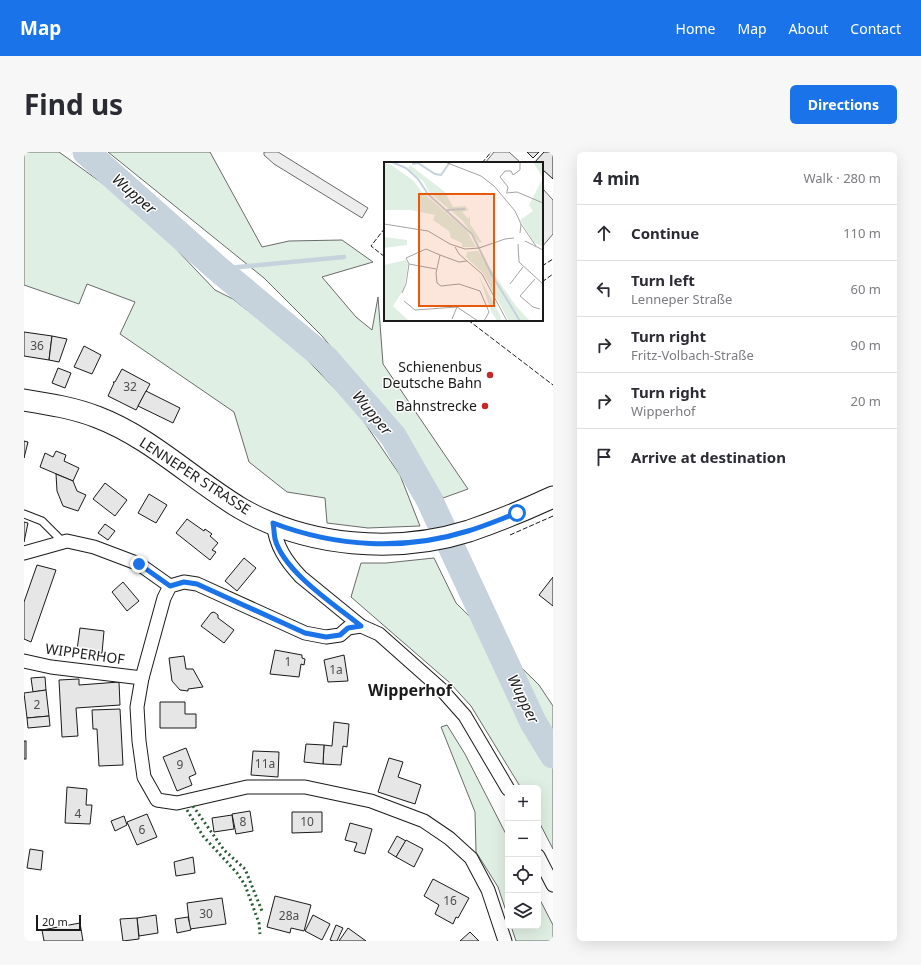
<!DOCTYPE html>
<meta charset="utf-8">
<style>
body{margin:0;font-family:"Noto Sans",sans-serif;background:#f7f7f7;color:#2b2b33}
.controls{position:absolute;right:12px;bottom:12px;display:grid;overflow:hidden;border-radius:6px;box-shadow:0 4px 16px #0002}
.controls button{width:36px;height:36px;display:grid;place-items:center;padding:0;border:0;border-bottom:1px solid #e1e1e2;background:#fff;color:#2b2b33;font:20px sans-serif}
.scale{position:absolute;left:12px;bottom:10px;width:45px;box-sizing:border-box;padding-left:4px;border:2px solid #1a1a1a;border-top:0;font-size:11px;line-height:14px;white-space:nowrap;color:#1a1a1a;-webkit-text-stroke:3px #fff;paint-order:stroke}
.stop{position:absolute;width:12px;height:12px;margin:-9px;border:3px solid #1a73e8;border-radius:50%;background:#fff}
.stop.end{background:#1a73e8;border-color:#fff;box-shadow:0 1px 4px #0008}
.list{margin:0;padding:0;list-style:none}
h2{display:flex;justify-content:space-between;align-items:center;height:52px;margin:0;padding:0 16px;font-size:17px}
h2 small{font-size:13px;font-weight:400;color:#7c7c81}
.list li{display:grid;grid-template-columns:26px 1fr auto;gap:12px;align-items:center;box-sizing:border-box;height:56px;padding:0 16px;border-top:1px solid #e1e1e2}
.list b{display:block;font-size:15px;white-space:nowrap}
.list p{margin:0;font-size:13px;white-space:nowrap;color:#7c7c81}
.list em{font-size:13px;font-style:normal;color:#7c7c81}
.icon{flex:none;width:22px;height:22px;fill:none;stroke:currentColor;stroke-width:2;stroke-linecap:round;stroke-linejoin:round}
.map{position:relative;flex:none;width:529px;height:789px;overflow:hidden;border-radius:6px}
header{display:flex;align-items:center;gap:24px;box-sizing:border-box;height:56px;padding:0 20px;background:#1a73e8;color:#fff}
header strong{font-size:19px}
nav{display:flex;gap:22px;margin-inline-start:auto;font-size:14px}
.intro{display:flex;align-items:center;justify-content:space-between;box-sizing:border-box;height:96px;padding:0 24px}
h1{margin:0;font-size:28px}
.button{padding:10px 18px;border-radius:6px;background:#1a73e8;color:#fff;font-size:14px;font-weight:700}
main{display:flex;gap:24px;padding:0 24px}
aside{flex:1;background:#fff;border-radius:6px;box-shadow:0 4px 16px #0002}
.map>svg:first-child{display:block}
.green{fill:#e0efe3;stroke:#6a6a6a}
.parking{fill:#ededed;stroke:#6a6a6a}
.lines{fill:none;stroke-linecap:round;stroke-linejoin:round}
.stream{stroke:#c6d2dc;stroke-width:4.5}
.river{stroke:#c6d2dc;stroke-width:27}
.building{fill:#e6e6e6;stroke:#1a1a1a}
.service-casing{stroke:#1a1a1a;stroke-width:9}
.minor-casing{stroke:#1a1a1a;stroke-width:15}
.primary-casing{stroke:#1a1a1a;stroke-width:23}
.service{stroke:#fff;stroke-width:7}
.minor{stroke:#fff;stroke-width:13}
.primary{stroke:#fff;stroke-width:21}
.hedge{stroke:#2b5a34;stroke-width:3;stroke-dasharray:2 3;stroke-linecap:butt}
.fence{stroke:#1a1a1a;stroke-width:1;stroke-dasharray:5 2;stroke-linecap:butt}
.route{stroke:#1a73e8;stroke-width:5}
.poi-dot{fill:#c62828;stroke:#fff;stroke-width:1.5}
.labels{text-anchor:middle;stroke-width:3;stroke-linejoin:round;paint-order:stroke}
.number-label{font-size:12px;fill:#4d4d4d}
.poi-label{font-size:14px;fill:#1a1a1a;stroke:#fff;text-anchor:end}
.street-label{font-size:14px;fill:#1a1a1a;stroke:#fff}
.water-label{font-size:15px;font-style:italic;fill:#1a1a1a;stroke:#fff}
.quarter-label{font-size:16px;font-weight:bold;fill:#1a1a1a;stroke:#fff}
.inset-river{fill:none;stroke:#c6d2dc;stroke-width:2}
.inset-road{fill:none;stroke:#a3a3a3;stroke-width:1}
.view{fill:#e8590c;fill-opacity:0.15;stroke:#e8590c;stroke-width:2}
.inset-edge{fill:none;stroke:#1a1a1a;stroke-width:2}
</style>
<header>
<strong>Map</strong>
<nav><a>Home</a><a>Map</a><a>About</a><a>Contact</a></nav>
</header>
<div class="intro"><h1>Find us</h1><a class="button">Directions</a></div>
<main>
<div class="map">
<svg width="529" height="789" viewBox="0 0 529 789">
<rect width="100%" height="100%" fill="#fff"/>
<g class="green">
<polygon points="0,0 35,0 114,57 191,138 209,147 275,199 334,261 376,323 396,374 344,376 303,371 301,346 263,340 225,310 210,260 96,182 111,150 63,132 55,152 0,133"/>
<polygon points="84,0 186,0 238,95 265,89 318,88 349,110 298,125 332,165 348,178 354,145 359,212 444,337 419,346 400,317 347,243 298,184 240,126"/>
<polygon points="410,406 432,451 515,533 529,554 529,697 514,668 514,636 497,636 447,554 426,531 327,445 337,411 362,411"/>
<polygon points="423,573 441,602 484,686 484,765 474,735 452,700 451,660 417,575"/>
<polygon points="514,744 529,773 529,789 492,789 487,774 514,774"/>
</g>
<g class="parking">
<polygon points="240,0 254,0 344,56 338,66 250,12 240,3"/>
<polygon points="470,0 485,0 497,11 461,11"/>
<polygon points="518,36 529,48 529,82 518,95"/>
</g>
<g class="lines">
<polyline class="stream" points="194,117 320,105"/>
<polyline class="river" points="62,0 194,117 302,207 369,284 405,347 509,570 529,603"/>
</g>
<g class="building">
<polygon points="503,0 515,0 509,6"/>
<polygon points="520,0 529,0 529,27 518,17 518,11 510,11"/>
<polygon points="0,180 28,184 25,208 0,204"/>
<polygon points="28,184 43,187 35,210 25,208"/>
<polygon points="60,194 77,203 68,222 50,215"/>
<polygon points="34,216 47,221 41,236 28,231"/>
<polygon points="98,217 126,232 112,258 84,244 90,231 89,230 91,230"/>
<polygon points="122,239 156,256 149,271 114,254"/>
<polygon points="0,289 4,290 0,306"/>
<polygon points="32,299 42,303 40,309 55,316 49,329 16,315 21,301 29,305"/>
<polygon points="32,322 49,329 53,339 62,343 54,359 39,354 33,339"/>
<polygon points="81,331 103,348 91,364 69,347"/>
<polygon points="125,342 143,353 132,371 114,361"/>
<polygon points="163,367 180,379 181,377 188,382 186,384 194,391 188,398 192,400 186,408 152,381"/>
<polygon points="0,370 4,371 0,390"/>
<polygon points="81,372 91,379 84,388 74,381"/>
<polygon points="220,406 232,416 213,439 201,429"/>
<polygon points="13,413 32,418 7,490 0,487 0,450"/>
<polygon points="529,425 529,454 515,443"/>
<polygon points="99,430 115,449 103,459 88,440"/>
<polygon points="190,460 194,463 194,466 210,478 200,491 177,474 187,461"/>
<polygon points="56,476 80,479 78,501 53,498"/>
<polygon points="251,498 278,503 278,506 281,507 280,513 277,512 275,525 246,522"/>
<polygon points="320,503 324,529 304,530 300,508"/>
<polygon points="160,504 162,517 169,517 179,535 164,537 164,539 156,538 148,529 145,506"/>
<polygon points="21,525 22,538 9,540 7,526"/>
<polygon points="55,527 55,533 95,530 96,553 52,556 54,584 38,585 35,528"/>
<polygon points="22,538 25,564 3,566 0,541"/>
<polygon points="136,550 161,550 161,562 172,562 172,576 136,576"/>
<polygon points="96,557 99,613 75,614 73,577 69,577 68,558"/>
<polygon points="25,564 26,574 4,576 3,566"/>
<polygon points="310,570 325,572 323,595 319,594 317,613 299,612 300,593 308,594"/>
<rect x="0" y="589" width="2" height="18"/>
<polygon points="282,592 300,593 299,612 280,610"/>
<polygon points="162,596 172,622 165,625 168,633 153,639 139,605"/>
<polygon points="229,599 255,600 254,625 227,623"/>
<polygon points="365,606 379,610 374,625 397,633 391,652 354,640"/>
<polygon points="43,635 63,637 62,653 68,653 66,672 41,671"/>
<polygon points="226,659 229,679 212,682 208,662"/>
<polygon points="268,660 298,660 298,680 268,681"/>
<polygon points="123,662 133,685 113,693 103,670"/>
<polygon points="208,663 210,677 190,680 188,666"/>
<polygon points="100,664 103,673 91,679 87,669"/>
<polygon points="326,671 348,677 341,702 330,699 333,691 321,688"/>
<polygon points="373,684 382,689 372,705 364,700"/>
<polygon points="382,688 399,697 390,715 372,705"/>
<polygon points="6,697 19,699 17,718 3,716"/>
<polygon points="169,705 171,721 152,724 150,710"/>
<polygon points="409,727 445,746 434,766 432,765 429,772 411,762 415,753 400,744"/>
<polygon points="251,744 287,753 280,779 267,776 266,781 243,775"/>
<polygon points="198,746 202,772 166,777 163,751"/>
<polygon points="132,763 134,781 115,784 113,766"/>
<polygon points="289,763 306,772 298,788 281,779"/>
<polygon points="164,765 167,778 153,781 151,767"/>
<polygon points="113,766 115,787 99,789 96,767"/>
<polygon points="56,771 59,789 20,789 18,778"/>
<polygon points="312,773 319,776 313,789 309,789 306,788"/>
<polygon points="324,776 342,789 315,789"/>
<polygon points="446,780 455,789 436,789"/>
</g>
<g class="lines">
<g class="service-casing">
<polyline id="service" points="0,362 18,369 39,390"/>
</g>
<g class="minor-casing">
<g id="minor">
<path d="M249,371C252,394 261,408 277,425L337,474L355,482L417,537L441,564L484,637"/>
<polyline points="0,401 43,389 70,395 115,412 146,434"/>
<polyline points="337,474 324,476 316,483 302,485 281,481 173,432 160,430 146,434 140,446 118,526 113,555 115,589 120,625 133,648 153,651 223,635 281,635 347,649 400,669 425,686 447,706 464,738 481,789"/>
<polyline points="0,509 27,515 118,526"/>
<polyline points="514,704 529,733"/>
</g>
</g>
<g class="primary-casing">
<path id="primary" d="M0,248C25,252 50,256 73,265C126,285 168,327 216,356C283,395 372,402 445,379C474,369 501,358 529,345"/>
</g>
<use href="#service" class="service"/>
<use href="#minor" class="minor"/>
<use href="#primary" class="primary"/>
<g class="hedge">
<polyline points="169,654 200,698 221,717 238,759"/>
<polyline points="163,658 179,684 213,721 221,733 235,771 236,782"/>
</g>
<g class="fence">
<polyline points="458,11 467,0"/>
<polyline points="361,76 347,94 361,105"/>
<polyline points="518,114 529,107"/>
<polyline points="518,130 529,122"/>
<polyline points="444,168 529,233"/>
<polyline points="486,383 529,364"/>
</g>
</g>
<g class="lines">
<path class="route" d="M115,412L146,434L160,430L173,432L281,481L302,485L316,483L324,476L337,474C311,453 260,420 251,387C250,382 250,376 249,371C312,395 380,399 444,379C461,374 477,367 493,361"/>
</g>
<g class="poi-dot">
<circle cx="466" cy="223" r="4"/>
<circle cx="461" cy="254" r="4"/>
</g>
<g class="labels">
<g class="number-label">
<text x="13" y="198">36</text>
<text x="106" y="239">32</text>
<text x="264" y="514">1</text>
<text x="312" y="522">1a</text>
<text x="13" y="557">2</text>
<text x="241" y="616">11a</text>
<text x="156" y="617">9</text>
<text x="54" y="666">4</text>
<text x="219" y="674">8</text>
<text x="283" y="674">10</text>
<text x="118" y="682">6</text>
<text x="426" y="753">16</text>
<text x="182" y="766">30</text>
<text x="265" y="768">28a</text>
</g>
<g class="poi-label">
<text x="458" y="220">Schienenbus<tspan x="458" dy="16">Deutsche Bahn</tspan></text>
<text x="453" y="259">Bahnstrecke</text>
</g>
<g class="street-label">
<text transform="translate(171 324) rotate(33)" y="5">LENNEPER STRASSE</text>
<text transform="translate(61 502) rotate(8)" y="5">WIPPERHOF</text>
</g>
<g class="water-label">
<text transform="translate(110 42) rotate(41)" y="5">Wupper</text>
<text transform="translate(348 261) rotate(50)" y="5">Wupper</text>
<text transform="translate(499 547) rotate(64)" y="5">Wupper</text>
</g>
<g class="quarter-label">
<text x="386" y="544">Wipperhof</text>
</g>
</g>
<g transform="translate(360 10)">
<rect width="159" height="159" fill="#fff"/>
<path d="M149,0H159V85L150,80L136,58L149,49L145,43L159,16ZM0,2H6L30,19L37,29L83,69L92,85H78V81L67,76L65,69L49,58L51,53L27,48H2L0,50ZM26,3L61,30L69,45L81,44L85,48L78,50L85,57L86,53V62L98,80L95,81L78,58L45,30L39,19L24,7ZM0,75L23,78V83L0,86ZM94,89L132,144L146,159H125L99,111L82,95L83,90ZM22,98L24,102L20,127L9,144L25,159H0V103ZM95,114L117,155L116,159H113L107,149Z" fill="#e0efe3"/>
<path class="inset-river" d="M8,0L22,6L34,17L44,32L88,72L108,113L136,159M28,2L34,1L51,12L57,13L66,0M63,48L81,47"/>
<path class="inset-road" d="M61,0L97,14L110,24L131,49L137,62L136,71M123,30L124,25L116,15L121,9H127L129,13L136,8V0M122,31L133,30L159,41M0,62L44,69L66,82L81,87L95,86L121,77L130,76M137,62L152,84M141,79L159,88M134,82L135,100L159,122M71,85L75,92L98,112L123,159M83,99L75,100L56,93L52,111L53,121L57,124L75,122L96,129L105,150L100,159M52,107L25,102L22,96L42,87L56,93M151,117L136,134L149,145L156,147M126,122L139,105M18,131L22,122L25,102M20,139L31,148L73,145L94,159M68,157L73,145"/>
<path class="view" d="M35,32H110V144H35Z"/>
<rect width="159" height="159" class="inset-edge"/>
</g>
</svg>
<div class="controls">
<button>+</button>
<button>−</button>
<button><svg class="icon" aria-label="locate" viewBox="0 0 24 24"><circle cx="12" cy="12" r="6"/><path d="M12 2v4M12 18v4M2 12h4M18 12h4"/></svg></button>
<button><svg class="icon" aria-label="layers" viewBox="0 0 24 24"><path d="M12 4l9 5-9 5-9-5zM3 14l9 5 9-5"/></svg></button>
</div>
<div class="scale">20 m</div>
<div class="stop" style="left:493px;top:361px"></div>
<div class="stop end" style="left:115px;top:412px"></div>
</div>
<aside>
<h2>4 min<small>Walk · 280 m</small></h2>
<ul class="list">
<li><svg class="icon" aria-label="ahead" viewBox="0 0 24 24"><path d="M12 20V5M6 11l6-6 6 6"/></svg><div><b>Continue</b></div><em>110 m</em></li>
<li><svg class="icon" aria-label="left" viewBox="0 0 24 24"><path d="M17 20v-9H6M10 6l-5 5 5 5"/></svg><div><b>Turn left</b><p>Lenneper Straße</p></div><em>60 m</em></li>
<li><svg class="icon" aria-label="right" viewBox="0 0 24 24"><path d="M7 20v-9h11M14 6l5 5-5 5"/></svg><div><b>Turn right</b><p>Fritz-Volbach-Straße</p></div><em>90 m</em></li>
<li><svg class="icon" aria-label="right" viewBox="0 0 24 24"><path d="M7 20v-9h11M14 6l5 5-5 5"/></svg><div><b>Turn right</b><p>Wipperhof</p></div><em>20 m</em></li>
<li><svg class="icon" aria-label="arrive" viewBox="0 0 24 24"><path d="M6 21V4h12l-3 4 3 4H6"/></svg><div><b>Arrive at destination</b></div></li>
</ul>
</aside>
</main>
